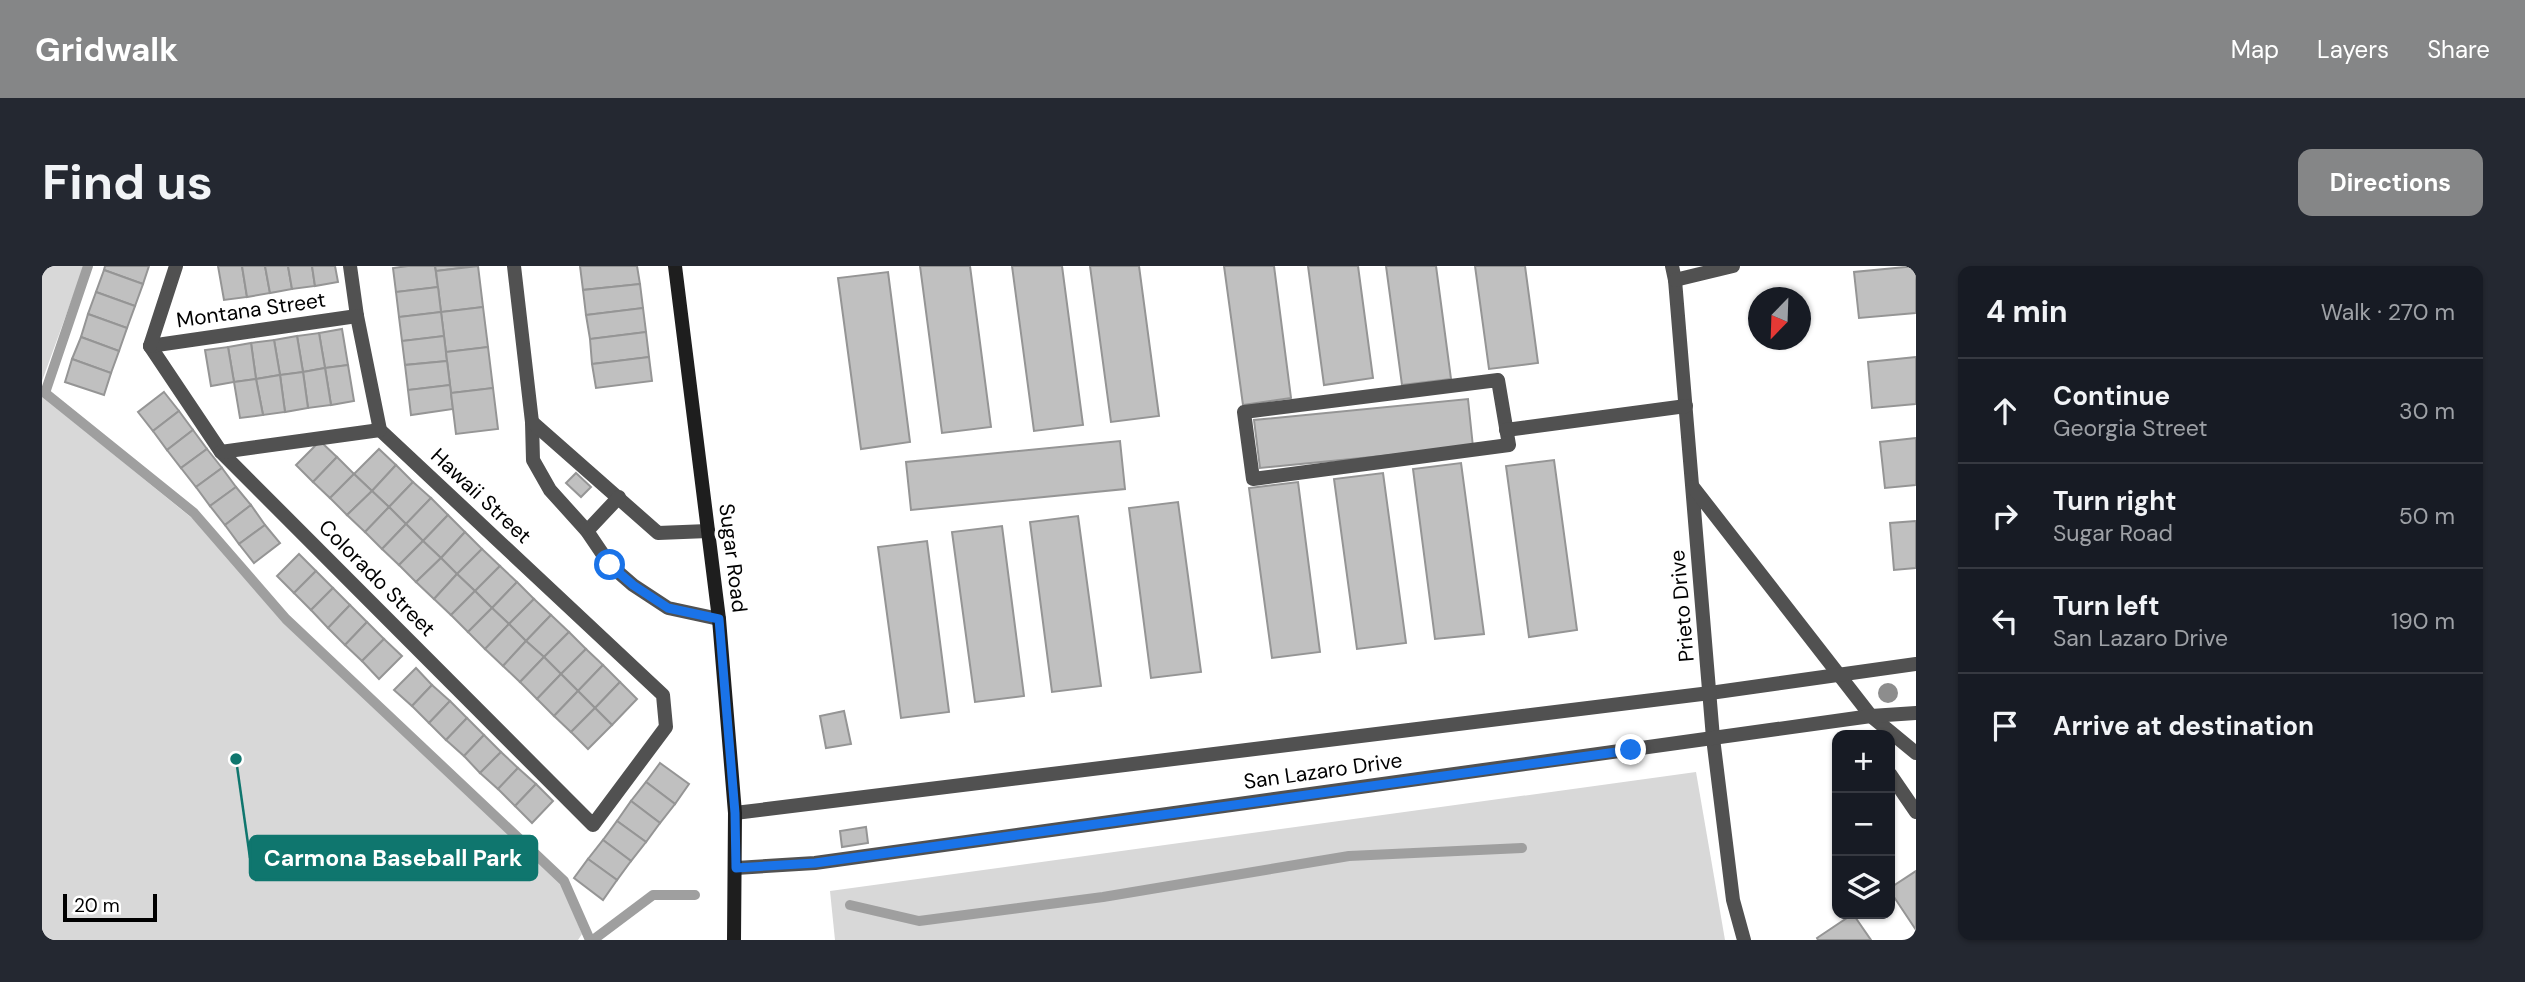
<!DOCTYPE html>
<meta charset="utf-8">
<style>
body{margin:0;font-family:"DM Sans",sans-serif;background:#242831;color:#f1f3f6}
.controls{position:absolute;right:21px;bottom:21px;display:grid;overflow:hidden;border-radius:14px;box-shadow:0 2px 5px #0004}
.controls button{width:63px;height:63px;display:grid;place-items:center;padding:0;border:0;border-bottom:2px solid #363941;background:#171b24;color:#f1f3f6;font:35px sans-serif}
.compass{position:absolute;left:1706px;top:21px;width:63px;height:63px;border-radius:50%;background:#171b24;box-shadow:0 2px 5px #0004;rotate:203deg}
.scale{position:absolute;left:21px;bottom:18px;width:94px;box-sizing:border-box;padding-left:7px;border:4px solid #000;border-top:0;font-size:19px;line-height:24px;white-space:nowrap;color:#000;-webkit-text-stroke:5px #fff;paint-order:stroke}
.stop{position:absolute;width:21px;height:21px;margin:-16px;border:5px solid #1a73e8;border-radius:50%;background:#fff}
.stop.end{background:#1a73e8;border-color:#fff;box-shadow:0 2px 7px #0008}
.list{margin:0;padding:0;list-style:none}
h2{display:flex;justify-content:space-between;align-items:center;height:91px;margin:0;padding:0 28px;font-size:30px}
h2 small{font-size:23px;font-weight:400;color:#9ea1a6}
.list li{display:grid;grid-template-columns:46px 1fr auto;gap:21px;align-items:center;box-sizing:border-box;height:105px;padding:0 28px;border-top:2px solid #363941}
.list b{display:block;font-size:26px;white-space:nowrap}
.list p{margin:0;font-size:23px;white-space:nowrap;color:#9ea1a6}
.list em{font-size:23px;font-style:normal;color:#9ea1a6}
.icon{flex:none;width:38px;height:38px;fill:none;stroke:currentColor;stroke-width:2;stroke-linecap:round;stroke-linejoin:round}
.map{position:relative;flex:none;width:1874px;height:674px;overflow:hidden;border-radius:14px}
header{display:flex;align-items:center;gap:42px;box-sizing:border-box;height:98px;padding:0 35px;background:#858687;color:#fff}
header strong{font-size:33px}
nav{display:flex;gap:38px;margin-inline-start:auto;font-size:24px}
.intro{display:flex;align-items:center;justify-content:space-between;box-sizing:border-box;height:168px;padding:0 42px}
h1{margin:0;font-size:49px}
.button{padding:18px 32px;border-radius:14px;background:#858687;color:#fff;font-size:24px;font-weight:700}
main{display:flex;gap:42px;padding:0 42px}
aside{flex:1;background:#171b24;border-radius:14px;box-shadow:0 2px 5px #0004}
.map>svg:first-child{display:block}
.green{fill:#d8d8d8}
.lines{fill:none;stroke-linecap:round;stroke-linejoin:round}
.stream{stroke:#9f9f9f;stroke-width:10}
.building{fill:#c0c0c0;stroke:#959595;stroke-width:2}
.service{stroke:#515151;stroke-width:14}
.minor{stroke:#515151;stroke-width:14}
.tertiary{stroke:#515151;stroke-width:14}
.secondary{stroke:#1e1e1e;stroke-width:14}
.tree{fill:#8d8d8d}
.route{stroke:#1a73e8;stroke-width:9}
.labels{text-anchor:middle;stroke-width:7;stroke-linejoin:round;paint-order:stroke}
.street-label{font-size:21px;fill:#000;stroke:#fff}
.leader{fill:none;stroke:#0f766e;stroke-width:2.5}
.callout-dot{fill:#0f766e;stroke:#fff;stroke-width:2.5}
.callout{fill:#0f766e;stroke:#0f766e;stroke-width:2.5}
.callout-label{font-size:23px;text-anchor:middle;font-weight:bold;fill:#fff}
</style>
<header>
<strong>Gridwalk</strong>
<nav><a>Map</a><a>Layers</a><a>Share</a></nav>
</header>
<div class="intro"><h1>Find us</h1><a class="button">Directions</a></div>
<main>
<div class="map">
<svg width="1874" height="674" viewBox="0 0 1874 674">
<rect width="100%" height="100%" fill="#fff"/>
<g class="green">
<polygon points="0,0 42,0 0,115"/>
<polygon points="0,130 151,253 239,351 519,618 540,668 536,674 0,674"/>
<polygon points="1654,506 1683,674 793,674 788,625"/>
</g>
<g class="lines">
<g class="stream">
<polyline points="46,0 3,127 152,247 244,353 522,615 548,674"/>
<polyline points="808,639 877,655 1061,631 1307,590 1480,582"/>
<polyline points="551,674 611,629 653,629"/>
</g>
</g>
<g class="building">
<polygon points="63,0 107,0 101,18 62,4"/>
<polygon points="176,0 200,0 205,31 182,34"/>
<polygon points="200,0 223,0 228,27 205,31"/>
<polygon points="223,0 246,0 250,23 228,27"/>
<polygon points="246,0 270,0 273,20 250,23"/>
<polygon points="270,0 293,0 296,16 273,20"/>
<polygon points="366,0 393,0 396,21 354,26 351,2"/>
<polygon points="393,0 434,0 394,5"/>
<polygon points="436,0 441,41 399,46 394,5"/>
<polygon points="538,0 595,0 598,18 541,24"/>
<polygon points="878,0 928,0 949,161 900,167"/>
<polygon points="970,0 1020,0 1041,159 992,165"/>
<polygon points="1048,0 1097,0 1117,150 1069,156"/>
<polygon points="1182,0 1232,0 1249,132 1201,139"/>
<polygon points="1266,0 1316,0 1331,112 1282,119"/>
<polygon points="1344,0 1394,0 1409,113 1360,119"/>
<polygon points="1433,0 1483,0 1496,97 1447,103"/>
<polygon points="1874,0 1874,47 1817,52 1812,6"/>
<polygon points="62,4 101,18 93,40 54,26"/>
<polygon points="846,6 868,176 819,183 796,12"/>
<polygon points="598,18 601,42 544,49 541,24"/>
<polygon points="396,21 399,46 357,51 354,26"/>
<polygon points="54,26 93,40 85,62 46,48"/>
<polygon points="441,41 446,81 404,86 399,46"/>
<polygon points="601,42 604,66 548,73 544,49"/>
<polygon points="399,46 402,70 360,75 357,51"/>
<polygon points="46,48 85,62 77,85 39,71"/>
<polygon points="300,63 306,99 283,102 277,67"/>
<polygon points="604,66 607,91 550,98 548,73"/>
<polygon points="277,67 283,102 261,106 255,70"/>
<polygon points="255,70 261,106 238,109 232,74"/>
<polygon points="402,70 405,95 363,99 360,75"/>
<polygon points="39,71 77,85 69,107 30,93"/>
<polygon points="232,74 238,109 214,113 209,77"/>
<polygon points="209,77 214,113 192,116 186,81"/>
<polygon points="186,81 192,116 169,120 163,84"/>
<polygon points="446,81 451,122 409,127 404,86"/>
<polygon points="607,91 610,115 554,122 550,98"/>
<polygon points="1874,91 1874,138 1830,142 1826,96"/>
<polygon points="30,93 69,107 62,129 23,116"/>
<polygon points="405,95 408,119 366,124 363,99"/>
<polygon points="306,99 312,135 289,139 283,102"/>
<polygon points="283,102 289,139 266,142 261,106"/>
<polygon points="261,106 266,142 243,146 238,109"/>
<polygon points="238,109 243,146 221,149 214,113"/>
<polygon points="214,113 221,149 198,152 192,116"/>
<polygon points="408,119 411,143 369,149 366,124"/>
<polygon points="451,122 456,163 414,168 409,127"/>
<polygon points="122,126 137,145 111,165 96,146"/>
<polygon points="1426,133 1431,181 1218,202 1212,154"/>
<polygon points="137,145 151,164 125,184 111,165"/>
<polygon points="151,164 165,183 139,202 125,184"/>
<polygon points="1874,172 1874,219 1843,222 1838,176"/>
<polygon points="278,175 295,191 271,216 254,199"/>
<polygon points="1078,175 1083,223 869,244 864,196"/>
<polygon points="165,183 180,202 154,221 139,202"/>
<polygon points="337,183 354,199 330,225 312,208"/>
<polygon points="295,191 312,208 288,232 271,216"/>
<polygon points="1512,194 1535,364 1487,371 1464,200"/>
<polygon points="1419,197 1442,368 1393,373 1371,203"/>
<polygon points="354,199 371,216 347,241 330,225"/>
<polygon points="180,202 194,221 168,240 154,221"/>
<polygon points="534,207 549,221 539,231 524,217"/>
<polygon points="1341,207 1364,377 1315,383 1292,213"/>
<polygon points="312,208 330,225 305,249 288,232"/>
<polygon points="371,216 389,232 364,258 347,241"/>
<polygon points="1256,216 1278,386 1230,392 1207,222"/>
<polygon points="194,221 209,239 183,259 168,240"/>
<polygon points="330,225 347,241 323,266 305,249"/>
<polygon points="389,232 406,249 381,275 364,258"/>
<polygon points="1136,236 1159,406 1109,412 1087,242"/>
<polygon points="209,239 223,259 197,278 183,259"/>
<polygon points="347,241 364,258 340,283 323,266"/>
<polygon points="406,249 423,266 399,292 381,275"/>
<polygon points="1036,250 1059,420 1010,426 988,256"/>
<polygon points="1874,255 1874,302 1852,304 1848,257"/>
<polygon points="364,258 381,275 357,299 340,283"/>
<polygon points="223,259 238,277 212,297 197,278"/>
<polygon points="960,260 982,430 933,436 910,266"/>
<polygon points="423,266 440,283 415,308 399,292"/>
<polygon points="381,275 399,292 374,316 357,299"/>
<polygon points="885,275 907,446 859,452 836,281"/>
<polygon points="440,283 458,300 433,325 415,308"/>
<polygon points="257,288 274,305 252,327 235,310"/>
<polygon points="399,292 415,308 392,333 374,316"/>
<polygon points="458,300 475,316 450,342 433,325"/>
<polygon points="274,305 291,322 269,344 252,327"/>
<polygon points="415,308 433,325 409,349 392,333"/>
<polygon points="475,316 492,333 467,358 450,342"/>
<polygon points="291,322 308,339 286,362 269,344"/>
<polygon points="433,325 450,342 426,366 409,349"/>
<polygon points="492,333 509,349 484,375 467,358"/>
<polygon points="308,339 325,356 303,379 286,362"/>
<polygon points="450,342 467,358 443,383 426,366"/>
<polygon points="509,349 527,366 502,391 484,375"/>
<polygon points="325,356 342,373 320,395 303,379"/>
<polygon points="467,358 484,375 461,400 443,383"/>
<polygon points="527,366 544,383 519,408 502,391"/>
<polygon points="342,373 360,390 337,413 320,395"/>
<polygon points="484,375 502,391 478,416 461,400"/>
<polygon points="544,383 561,399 536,425 519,408"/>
<polygon points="502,391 519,408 495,433 478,416"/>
<polygon points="561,399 578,416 553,442 536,425"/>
<polygon points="374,402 390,419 370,440 352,424"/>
<polygon points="519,408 536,425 512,450 495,433"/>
<polygon points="578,416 595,433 570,459 553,442"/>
<polygon points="390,419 408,435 387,457 370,440"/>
<polygon points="536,425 553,442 529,466 512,450"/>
<polygon points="408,435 425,452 404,474 387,457"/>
<polygon points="553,442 570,459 546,483 529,466"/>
<polygon points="802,445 809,478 784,482 778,450"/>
<polygon points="425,452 442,469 422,490 404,474"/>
<polygon points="442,469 459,486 438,507 422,490"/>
<polygon points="459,486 476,502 456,523 438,507"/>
<polygon points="618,497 647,518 633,538 604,516"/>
<polygon points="476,502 494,518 473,540 456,523"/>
<polygon points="604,516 633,538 618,557 589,535"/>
<polygon points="494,518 511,535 490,557 473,540"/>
<polygon points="589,535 618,557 604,576 575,555"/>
<polygon points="575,555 604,576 589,595 561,574"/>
<polygon points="824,561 826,577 800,581 798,565"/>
<polygon points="561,574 589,595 575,614 546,593"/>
<polygon points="546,593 575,614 561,634 532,612"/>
<polygon points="1874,605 1874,664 1848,625 1848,622"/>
<polygon points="1811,648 1829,674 1776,674 1775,672"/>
</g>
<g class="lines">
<g class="service">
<polyline points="1630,0 1633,14 1671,472 1691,634 1702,674"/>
<polyline points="1633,14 1691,0"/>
<polygon points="1456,114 1467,179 1211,213 1202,146"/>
<polyline points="1464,164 1644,140"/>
<polyline points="1651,221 1829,450 1874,487"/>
<polyline points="1848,508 1874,546"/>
</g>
<g class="minor">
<polyline points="472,0 490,156 491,194 508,224 545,265 568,299 591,319 626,342 677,353"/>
<polyline points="108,80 179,186 551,559 624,461 621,429 338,164 315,50 308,0"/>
<polyline points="108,80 315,50"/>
<polyline points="108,80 134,0"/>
<polyline points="490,156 616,267 666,265"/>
<polyline points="179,186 338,164"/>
<polyline points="545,265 577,231"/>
<polyline points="1668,427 1874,398"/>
</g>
<g class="tertiary">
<polyline points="693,547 1668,427"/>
<polyline points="694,602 773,597 1829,450 1874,447"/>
</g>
<polyline class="secondary" points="633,0 677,353 693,547 692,674"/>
</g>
<circle class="tree" cx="1846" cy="427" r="10"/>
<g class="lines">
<polyline class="route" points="568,299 591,319 626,342 677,353 693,547 694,602 773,597 1589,484"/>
</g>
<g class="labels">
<g class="street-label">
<text transform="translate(209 44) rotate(-8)" y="7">Montana Street</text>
<text transform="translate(439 230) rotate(43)" y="7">Hawaii Street</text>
<text transform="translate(691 292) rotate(83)" y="7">Sugar Road</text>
<text transform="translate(335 312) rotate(45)" y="7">Colorado Street</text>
<text transform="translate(1640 340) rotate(-95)" y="7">Prieto Drive</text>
<text transform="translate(1281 505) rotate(-8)" y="7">San Lazaro Drive</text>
</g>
</g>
<path class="leader" d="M194 493L208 592"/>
<circle class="callout-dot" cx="194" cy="493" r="7"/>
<rect class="callout" x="208" y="570" width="287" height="44" rx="7"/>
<g class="callout-label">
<text x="351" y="600">Carmona Baseball Park</text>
</g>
</svg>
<div class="controls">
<button>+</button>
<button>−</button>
<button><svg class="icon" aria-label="layers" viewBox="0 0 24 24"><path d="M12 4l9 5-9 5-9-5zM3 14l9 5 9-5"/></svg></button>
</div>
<svg class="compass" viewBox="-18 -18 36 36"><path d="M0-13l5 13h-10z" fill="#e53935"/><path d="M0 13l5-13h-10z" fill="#9ea1a6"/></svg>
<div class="scale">20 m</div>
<div class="stop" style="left:568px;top:299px"></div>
<div class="stop end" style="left:1589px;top:484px"></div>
</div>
<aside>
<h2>4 min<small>Walk · 270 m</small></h2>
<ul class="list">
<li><svg class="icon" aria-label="ahead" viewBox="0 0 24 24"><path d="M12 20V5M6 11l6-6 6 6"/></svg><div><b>Continue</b><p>Georgia Street</p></div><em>30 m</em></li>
<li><svg class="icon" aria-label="right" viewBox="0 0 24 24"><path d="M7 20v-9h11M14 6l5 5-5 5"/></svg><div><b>Turn right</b><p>Sugar Road</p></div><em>50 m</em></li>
<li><svg class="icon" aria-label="left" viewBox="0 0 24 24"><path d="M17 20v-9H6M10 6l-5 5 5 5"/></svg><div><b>Turn left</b><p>San Lazaro Drive</p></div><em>190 m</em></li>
<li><svg class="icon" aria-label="arrive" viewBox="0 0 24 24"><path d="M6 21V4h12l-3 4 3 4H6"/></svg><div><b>Arrive at destination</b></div></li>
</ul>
</aside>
</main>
